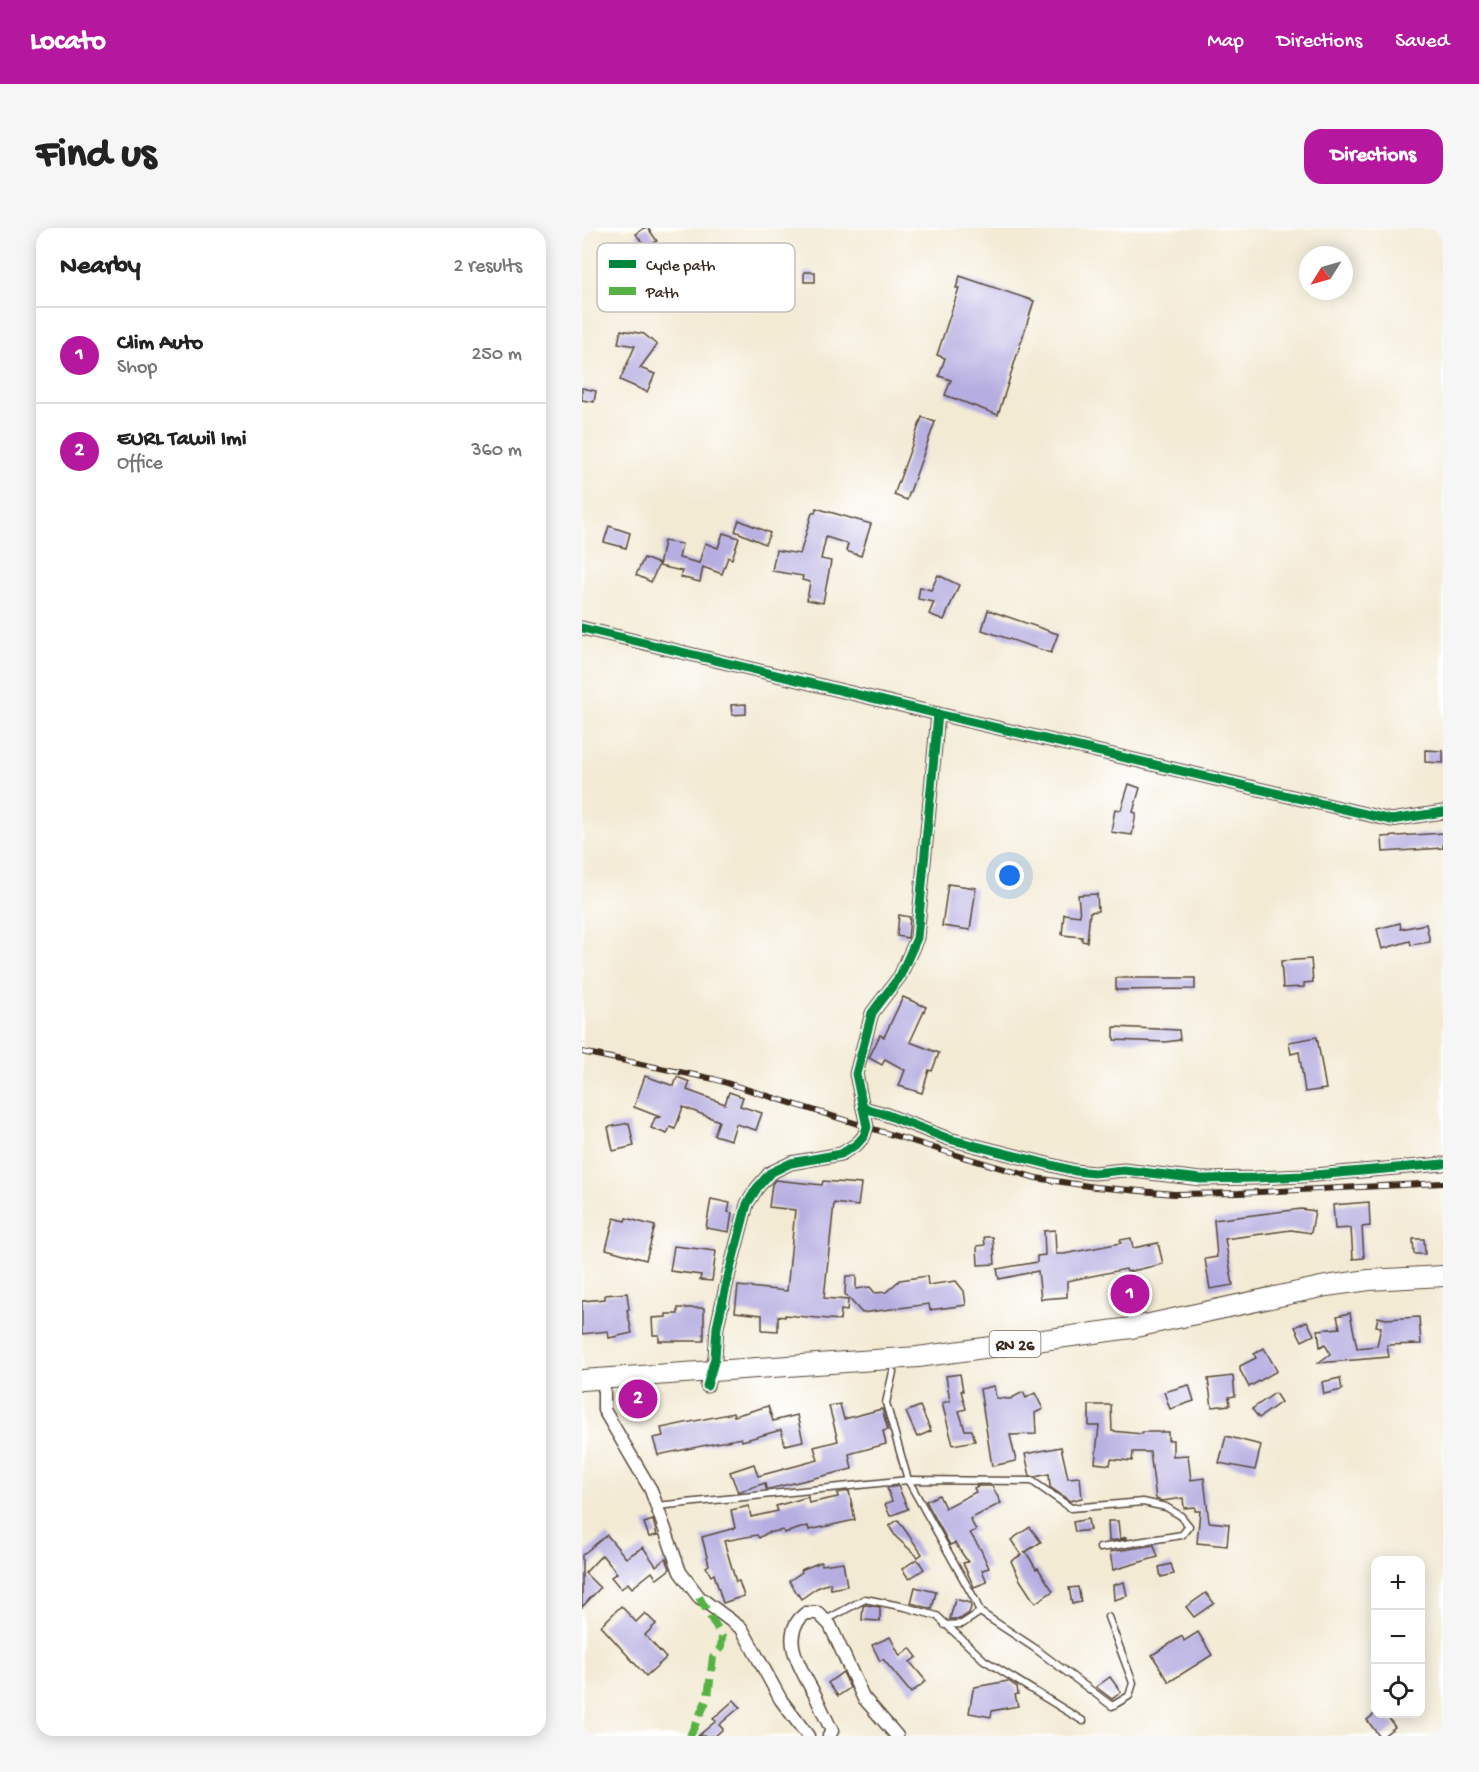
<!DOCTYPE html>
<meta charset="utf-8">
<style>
body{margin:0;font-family:"Gochi Hand",sans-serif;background:#f6f6f6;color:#222}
.controls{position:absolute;right:18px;bottom:18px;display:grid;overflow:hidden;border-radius:12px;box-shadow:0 3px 15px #0003}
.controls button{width:54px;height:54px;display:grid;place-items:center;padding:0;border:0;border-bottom:2px solid #e0e0e0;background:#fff;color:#222;font:30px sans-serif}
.compass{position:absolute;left:717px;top:18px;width:54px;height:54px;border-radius:50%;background:#fff;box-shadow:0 3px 15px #0003;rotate:233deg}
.you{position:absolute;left:428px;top:648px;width:21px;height:21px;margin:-15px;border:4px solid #fff;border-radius:50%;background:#1a73e8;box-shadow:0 0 0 9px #1a73e833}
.badge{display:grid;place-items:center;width:39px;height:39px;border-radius:50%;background:#b5179e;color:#fff;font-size:20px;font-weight:700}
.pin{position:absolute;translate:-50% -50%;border:3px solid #fff;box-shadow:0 2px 6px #0006}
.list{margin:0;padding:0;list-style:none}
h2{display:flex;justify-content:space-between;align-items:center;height:78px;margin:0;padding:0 24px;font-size:26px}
h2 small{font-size:20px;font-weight:400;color:#767676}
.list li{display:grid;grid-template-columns:39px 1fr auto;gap:18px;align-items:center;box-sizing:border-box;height:96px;padding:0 24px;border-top:2px solid #e0e0e0}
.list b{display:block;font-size:22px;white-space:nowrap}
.list p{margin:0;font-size:20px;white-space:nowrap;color:#767676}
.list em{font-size:20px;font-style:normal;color:#767676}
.icon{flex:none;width:33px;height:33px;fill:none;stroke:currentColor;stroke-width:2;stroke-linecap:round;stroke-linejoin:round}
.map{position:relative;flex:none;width:861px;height:1508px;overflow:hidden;border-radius:18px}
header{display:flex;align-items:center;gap:36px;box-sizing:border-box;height:84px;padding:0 30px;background:#b5179e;color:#fff}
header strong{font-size:28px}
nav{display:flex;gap:33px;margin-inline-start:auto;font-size:21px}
.intro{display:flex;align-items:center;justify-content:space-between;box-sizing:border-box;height:144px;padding:0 36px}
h1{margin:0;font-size:42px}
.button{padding:15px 27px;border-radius:18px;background:#b5179e;color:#fff;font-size:21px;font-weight:700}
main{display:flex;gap:36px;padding:0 36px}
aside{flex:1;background:#fff;border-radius:18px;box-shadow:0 3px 15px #0003}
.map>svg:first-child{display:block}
.building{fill:#b6aee1}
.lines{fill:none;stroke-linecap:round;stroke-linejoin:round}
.lane-casing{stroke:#574739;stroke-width:9}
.street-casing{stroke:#574739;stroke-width:15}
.primary-casing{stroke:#574739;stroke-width:22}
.lane{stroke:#fff;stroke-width:6}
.street{stroke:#fff;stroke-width:12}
.primary{stroke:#fff;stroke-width:20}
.rail-casing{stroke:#3b2a1e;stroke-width:6}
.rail{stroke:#fff;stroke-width:4;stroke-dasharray:11;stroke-linecap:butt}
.quiet{stroke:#57b245;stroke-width:8;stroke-dasharray:15 8;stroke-linecap:butt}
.cycleway-casing{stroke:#fff;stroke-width:13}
.cycleway{stroke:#00873e;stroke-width:9}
.labels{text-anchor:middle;stroke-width:4.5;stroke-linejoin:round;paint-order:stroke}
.shield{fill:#fff;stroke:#766a62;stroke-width:1.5}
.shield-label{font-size:16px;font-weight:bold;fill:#3b2a1e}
.key{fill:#fff;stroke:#c4bfbc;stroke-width:1.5}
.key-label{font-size:16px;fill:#3b2a1e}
</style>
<header>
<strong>Locato</strong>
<nav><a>Map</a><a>Directions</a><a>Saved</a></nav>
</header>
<div class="intro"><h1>Find us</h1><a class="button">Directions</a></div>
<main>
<aside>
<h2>Nearby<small>2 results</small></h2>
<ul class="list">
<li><span class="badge">1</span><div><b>Clim Auto</b><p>Shop</p></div><em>250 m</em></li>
<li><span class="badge">2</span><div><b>EURL Tawil Imi</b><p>Office</p></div><em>360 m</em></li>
</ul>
</aside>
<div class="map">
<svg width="861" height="1508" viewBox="0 0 861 1508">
<rect width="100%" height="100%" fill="#fff"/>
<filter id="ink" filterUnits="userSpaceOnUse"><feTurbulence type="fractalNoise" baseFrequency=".0167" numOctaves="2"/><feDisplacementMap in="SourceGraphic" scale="12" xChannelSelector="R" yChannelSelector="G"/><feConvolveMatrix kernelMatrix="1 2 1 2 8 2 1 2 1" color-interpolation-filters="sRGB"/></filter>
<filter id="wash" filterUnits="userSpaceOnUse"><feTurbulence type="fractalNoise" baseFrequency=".008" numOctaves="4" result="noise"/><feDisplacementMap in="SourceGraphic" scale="24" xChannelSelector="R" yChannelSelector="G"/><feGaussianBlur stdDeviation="1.35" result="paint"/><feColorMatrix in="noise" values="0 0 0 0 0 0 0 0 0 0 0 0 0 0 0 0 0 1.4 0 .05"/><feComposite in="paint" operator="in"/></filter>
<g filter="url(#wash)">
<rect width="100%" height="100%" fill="#f3ead4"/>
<g id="blocks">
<g class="building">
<polygon points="62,0 66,0 75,13 64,20 54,6"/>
<rect x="222" y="44" width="11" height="10"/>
<polygon points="378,48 452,73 416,187 363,167 369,152 357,148 363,130 355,127 377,60 374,60"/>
<polygon points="39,102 62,106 75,117 58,140 73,146 65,164 38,152 53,118 36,115"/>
<polygon points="0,160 14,163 12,174 0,172"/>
<polygon points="340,189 353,194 325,272 312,267"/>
<polygon points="234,280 289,296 279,328 264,323 266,316 244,309 239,331 249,333 241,375 225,372 228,354 220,352 221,348 190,343 194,322 218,326 230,285 233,285"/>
<polygon points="157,292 188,305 183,316 153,303"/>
<polygon points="27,298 48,305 44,320 22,314"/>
<polygon points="141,305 157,310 150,331 146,329 140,346 121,339 118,354 98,349 100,343 77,338 82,313 100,316 97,330 117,335 123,315 136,320"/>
<polygon points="62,330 77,336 69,354 54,347"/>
<polygon points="356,347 377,357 362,392 347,386 352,374 336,371 338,359 349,362"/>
<polygon points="406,382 476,406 469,425 400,402"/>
<polygon points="164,476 164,486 150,487 149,477"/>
<polygon points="843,522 861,523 861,535 843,534"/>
<polygon points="547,556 558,560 551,584 554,585 550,607 529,604 533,581 539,582"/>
<polygon points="861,605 861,620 801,624 800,609"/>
<polygon points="366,656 394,660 388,702 360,698"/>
<polygon points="515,666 516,683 508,684 505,714 500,713 500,709 480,707 482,686 498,688 496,667"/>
<polygon points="317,687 328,689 326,710 315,708"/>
<polygon points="818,695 819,701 844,696 848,714 829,717 828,713 800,721 795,701"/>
<polygon points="729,731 731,754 722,755 722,759 701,760 699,733"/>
<polygon points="534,750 613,750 613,761 534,762"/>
<polygon points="321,769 344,779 328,814 357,825 350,843 347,842 340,865 317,858 323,842 303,831 300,837 287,830 298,807 302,809"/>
<polygon points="532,799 597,802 598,812 583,814 532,812"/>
<polygon points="735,809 744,861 723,864 717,824 709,826 707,814"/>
<polygon points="63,848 92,858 95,849 108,854 105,862 143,876 147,864 161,869 158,878 180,885 174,902 154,896 149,912 132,907 137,893 101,879 93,901 88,899 85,906 69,900 73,890 78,889 52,879"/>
<polygon points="47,895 52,918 31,923 26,899"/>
<polygon points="193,952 240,957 241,953 279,956 276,978 252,975 242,1070 266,1072 265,1083 259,1082 258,1092 203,1087 203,1089 196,1088 196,1103 180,1102 180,1087 153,1084 156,1058 205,1063 213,982 187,979 190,956"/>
<polygon points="129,971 148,975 146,984 150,985 147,1004 124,1000"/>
<polygon points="787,974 788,998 780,999 782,1030 771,1031 769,1000 753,1001 751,977"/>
<polygon points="719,981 733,983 729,1005 709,1002 643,1011 651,1057 628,1061 623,1031 635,1029 632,992"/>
<polygon points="32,990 43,993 44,990 73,998 64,1032 24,1021"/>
<polygon points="473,1002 474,1026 482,1026 539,1015 538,1012 549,1010 551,1020 576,1015 581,1036 545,1044 544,1041 485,1053 485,1069 459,1071 456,1043 417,1051 415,1041 455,1034 455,1028 463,1027 462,1003"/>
<polygon points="402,1009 411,1009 413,1036 396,1037 395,1018 403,1017"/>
<polygon points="831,1011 842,1011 843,1026 832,1026"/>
<polygon points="92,1018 134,1023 130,1053 118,1052 119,1047 88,1043"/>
<polygon points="264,1048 274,1048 274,1061 288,1059 293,1065 304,1064 318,1052 345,1048 346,1057 374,1053 382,1063 384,1077 348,1082 347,1076 280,1085 263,1066"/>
<polygon points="45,1065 47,1081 45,1082 50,1105 27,1110 26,1103 0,1106 0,1073 23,1071 23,1067"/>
<polygon points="96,1080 122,1080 122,1113 77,1113 77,1107 71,1107 70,1090 84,1089 84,1086 96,1086"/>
<polygon points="768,1085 775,1120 795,1118 799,1099 794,1098 796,1089 804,1091 837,1089 839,1116 805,1117 807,1129 736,1135 748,1126 743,1116 738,1119 736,1102 758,1100 755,1088"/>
<polygon points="725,1093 732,1107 720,1113 713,1099"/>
<polygon points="682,1120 695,1143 667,1159 658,1142 658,1138 674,1130 672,1126"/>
<polygon points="378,1146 381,1163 379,1163 384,1181 377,1183 383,1202 390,1202 393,1213 371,1217 360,1175 368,1173 364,1148"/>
<polygon points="651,1148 653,1168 647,1169 648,1177 630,1179 626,1151"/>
<polygon points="758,1150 760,1162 742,1166 740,1154"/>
<polygon points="607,1157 612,1173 588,1181 582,1164"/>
<polygon points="412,1158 414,1170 428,1171 441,1164 444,1170 453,1165 461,1181 453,1185 454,1206 428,1207 434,1233 410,1238 398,1161"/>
<polygon points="693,1165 699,1174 677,1190 670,1181"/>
<polygon points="258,1176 262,1191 300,1181 306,1202 301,1203 304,1216 267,1226 270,1241 187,1261 184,1261 183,1255 156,1264 148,1244 172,1236 176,1248 236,1232 232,1219 256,1213 247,1178"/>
<polygon points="507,1177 529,1177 530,1203 560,1206 560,1204 586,1204 586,1212 591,1212 591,1228 606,1227 609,1252 622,1250 627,1294 647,1296 645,1318 615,1315 618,1283 613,1283 613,1279 602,1280 601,1270 580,1273 574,1271 568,1224 551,1224 550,1233 529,1231 528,1237 513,1235 517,1198 507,1198"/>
<polygon points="186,1178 191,1193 215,1187 221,1213 203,1217 199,1202 160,1213 159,1210 76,1227 71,1210 81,1208 79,1200 151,1185 152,1188"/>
<polygon points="338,1178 349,1203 335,1209 324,1184"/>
<polygon points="644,1208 679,1217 673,1242 637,1235"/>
<polygon points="479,1219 486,1250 498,1249 500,1270 488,1273 468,1259 467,1246 453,1249 448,1248 443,1226"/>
<polygon points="316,1258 326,1281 308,1288 303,1276 310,1273 305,1260"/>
<polygon points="396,1258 410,1258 419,1275 388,1291 394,1302 388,1305 399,1322 407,1340 400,1342 405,1354 392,1359 381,1335 386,1334 373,1315 368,1317 344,1273 357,1267 363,1280 394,1264 392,1260"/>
<polygon points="267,1263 273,1292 227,1302 226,1298 202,1305 201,1302 185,1305 177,1310 175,1307 142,1313 154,1354 157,1353 162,1368 141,1375 132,1346 129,1348 124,1339 127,1337 120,1309 153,1300 149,1282 167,1278 169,1289 196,1283 194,1278 226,1269 227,1275 256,1269 255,1265"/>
<polygon points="506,1291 508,1302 493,1304 491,1294"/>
<polygon points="71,1292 75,1307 67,1309 62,1295"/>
<polygon points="316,1292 340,1326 336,1329 314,1309 307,1298"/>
<polygon points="526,1293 536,1293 538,1311 544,1309 544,1311 527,1313"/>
<polygon points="448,1299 459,1314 442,1325 444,1324 454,1341 456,1340 471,1363 453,1375 438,1352 429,1333 439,1327 429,1312"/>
<polygon points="25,1307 44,1330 61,1319 74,1338 84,1330 88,1341 75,1351 70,1344 50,1360 46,1355 39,1361 29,1349 35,1345 20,1327 3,1345 18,1360 0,1379 0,1327"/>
<polygon points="572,1317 576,1329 531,1342 528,1324"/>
<polygon points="335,1331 342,1341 327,1351 320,1341"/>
<polygon points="239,1334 240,1337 261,1334 265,1358 249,1361 248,1355 235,1360 219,1371 207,1353 220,1344 219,1342"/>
<polygon points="589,1336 592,1346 579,1349 577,1339"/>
<polygon points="542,1354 545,1368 532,1372 531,1357"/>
<polygon points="333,1359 354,1364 350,1381 329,1375"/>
<polygon points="496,1359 499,1374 490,1376 487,1360"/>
<polygon points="624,1365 632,1375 612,1389 604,1379"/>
<polygon points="373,1371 388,1375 389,1379 387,1385 378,1391 368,1391"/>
<polygon points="284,1377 298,1379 298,1393 280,1392 281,1378"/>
<polygon points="39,1378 54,1394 63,1385 74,1396 63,1407 84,1430 64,1448 19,1398"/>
<polygon points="616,1404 630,1427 587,1454 570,1427 600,1408 602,1413"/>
<polygon points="308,1409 318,1428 328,1420 335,1429 328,1434 344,1453 329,1465 301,1431 298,1433 290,1417"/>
<polygon points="261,1444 268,1460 256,1468 246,1455"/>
<polygon points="528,1449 539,1464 530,1471 514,1459"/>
<polygon points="426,1453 435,1459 436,1466 433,1467 436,1478 410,1483 409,1489 387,1485 391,1462 393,1459"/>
<polygon points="152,1472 158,1479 137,1497 141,1501 133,1508 116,1508 134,1493 131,1491"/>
<polygon points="794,1485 803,1485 813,1499 801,1508 797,1508 785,1492"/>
</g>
</g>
</g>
<g filter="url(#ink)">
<use href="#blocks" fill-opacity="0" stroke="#574739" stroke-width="1.5"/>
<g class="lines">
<g class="lane-casing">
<g id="lane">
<polyline points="311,1144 304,1175 326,1252 393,1372 398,1384 380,1396 363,1397"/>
<polyline points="75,1278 326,1252 450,1253 489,1280 561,1274 584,1279 599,1288 607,1298 600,1307 518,1320"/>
<polyline points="398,1384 451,1419 530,1478 547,1468 551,1455 526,1389"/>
<polyline points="244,1392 283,1371 323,1379 355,1388 402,1432 501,1493"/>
</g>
</g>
<g class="street-casing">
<g id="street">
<polyline points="0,400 356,486 809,592 861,584"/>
<polyline points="281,880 300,885 367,911 493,943 512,945 542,942 619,951 674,950 721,948 861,936"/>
<polyline points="125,1158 133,1130 135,1099 147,1045 165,976 175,960 188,945 209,935 259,926 275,916 282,908 285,899 274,846 290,785 318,748 335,710 356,486"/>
<polyline points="22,1164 22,1182 69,1262 98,1344 117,1369 160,1401 199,1472 226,1508"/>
<path d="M247,1508L250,1503C244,1491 239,1480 234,1469C221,1444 194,1407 224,1385H236L248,1397L281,1469L315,1508"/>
</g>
</g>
<g class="primary-casing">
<polyline id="primary" points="0,1152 336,1129 549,1100 744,1058 787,1052 861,1048"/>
</g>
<use href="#lane" class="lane"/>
<use href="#street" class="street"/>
<use href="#primary" class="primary"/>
<g class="rail-casing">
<polyline id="rail" points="0,824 132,851 381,929 454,950 513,959 592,966 657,965 861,955"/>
</g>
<use href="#rail" class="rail"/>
<polyline class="quiet" points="108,1508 126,1469 131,1429 139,1419 140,1409 117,1369"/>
<g class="cycleway-casing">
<g id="cycleway">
<polyline points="0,400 356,486 809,592 861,584"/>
<polyline points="281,880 300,885 367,911 493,943 512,945 542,942 619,951 674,950 721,948 861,936"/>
<polyline points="125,1158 133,1130 135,1099 147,1045 165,976 175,960 188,945 209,935 259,926 275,916 282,908 285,899 274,846 290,785 318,748 335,710 356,486"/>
</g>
</g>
<use href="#cycleway" class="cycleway"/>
</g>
</g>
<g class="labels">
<rect class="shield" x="407.5" y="1103" width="51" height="26" rx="4.5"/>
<g class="shield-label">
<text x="433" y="1122">RN 26</text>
</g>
</g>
<rect x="15" y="15" width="198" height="69" rx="9" class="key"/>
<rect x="27" y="32" width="27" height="8" fill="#00873e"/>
<rect x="27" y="59" width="27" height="8" fill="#57b245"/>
<g class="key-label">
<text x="64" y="42">Cycle path</text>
<text x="64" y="69">Path</text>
</g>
</svg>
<div class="controls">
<button>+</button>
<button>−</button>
<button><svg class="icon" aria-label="locate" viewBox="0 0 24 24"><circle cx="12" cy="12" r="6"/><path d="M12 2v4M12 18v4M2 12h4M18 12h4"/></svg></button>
</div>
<svg class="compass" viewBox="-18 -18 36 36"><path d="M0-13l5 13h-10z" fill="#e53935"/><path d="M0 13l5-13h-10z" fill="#767676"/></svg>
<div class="you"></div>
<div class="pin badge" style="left:548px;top:1066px">1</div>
<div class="pin badge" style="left:56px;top:1171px">2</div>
</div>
</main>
